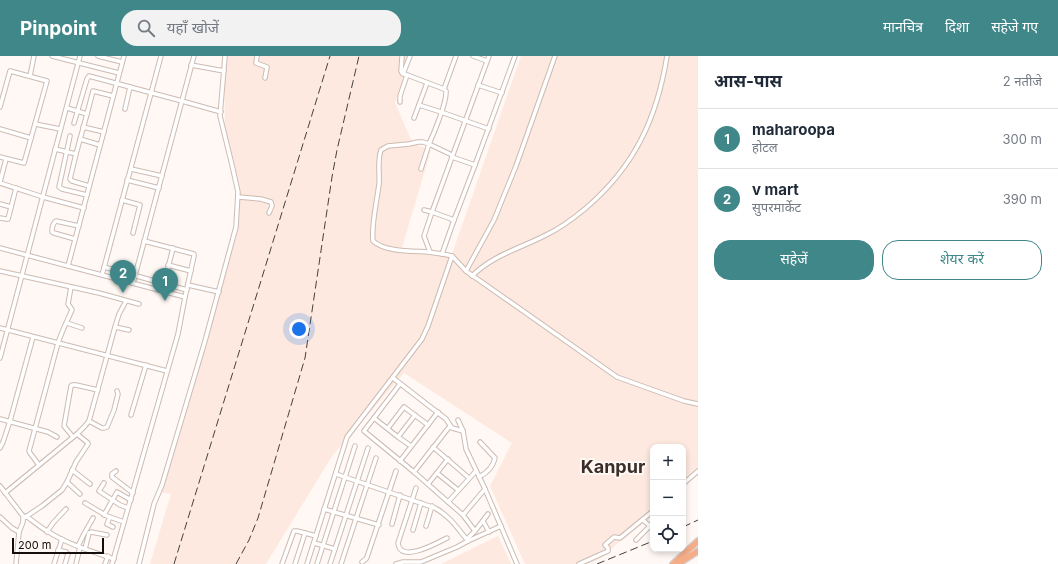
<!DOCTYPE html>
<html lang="hi">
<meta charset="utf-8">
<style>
body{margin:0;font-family:Inter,"Noto Sans Devanagari",sans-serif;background:#f2f2f3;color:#1f2937}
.controls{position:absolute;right:12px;bottom:12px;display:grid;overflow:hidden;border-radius:8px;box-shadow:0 2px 6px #0003}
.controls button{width:36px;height:36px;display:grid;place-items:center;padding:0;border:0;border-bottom:1px solid #e0e1e3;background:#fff;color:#1f2937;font:20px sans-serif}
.scale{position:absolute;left:12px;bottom:10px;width:92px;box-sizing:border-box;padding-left:4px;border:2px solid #140e0b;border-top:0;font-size:11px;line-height:14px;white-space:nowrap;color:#140e0b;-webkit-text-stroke:3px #fff8f4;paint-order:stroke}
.you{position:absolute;left:299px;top:273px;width:14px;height:14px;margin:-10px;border:3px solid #fff;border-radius:50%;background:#1a73e8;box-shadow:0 0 0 6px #1a73e833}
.badge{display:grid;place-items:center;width:26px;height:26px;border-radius:50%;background:#3f8788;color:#fff;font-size:13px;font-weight:700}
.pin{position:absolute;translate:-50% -33px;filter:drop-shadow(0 1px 2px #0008)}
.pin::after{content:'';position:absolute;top:21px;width:14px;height:12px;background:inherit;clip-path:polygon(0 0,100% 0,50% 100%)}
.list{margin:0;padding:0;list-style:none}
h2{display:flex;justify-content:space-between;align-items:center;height:52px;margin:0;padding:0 16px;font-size:17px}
h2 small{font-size:13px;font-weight:400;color:#747a83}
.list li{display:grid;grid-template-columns:26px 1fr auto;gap:12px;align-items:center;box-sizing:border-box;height:60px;padding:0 16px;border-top:1px solid #e0e1e3}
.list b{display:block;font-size:15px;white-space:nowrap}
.list p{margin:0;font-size:13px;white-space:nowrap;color:#747a83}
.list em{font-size:13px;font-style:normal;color:#747a83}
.actions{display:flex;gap:8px;padding:12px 16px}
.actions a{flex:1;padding:9px 0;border:1px solid #3f8788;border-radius:16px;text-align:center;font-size:14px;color:#3f8788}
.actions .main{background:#3f8788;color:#fff}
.icon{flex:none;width:22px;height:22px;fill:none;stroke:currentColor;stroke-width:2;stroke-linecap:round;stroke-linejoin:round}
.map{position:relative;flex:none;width:698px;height:508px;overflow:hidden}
header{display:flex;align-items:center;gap:24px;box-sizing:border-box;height:56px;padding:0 20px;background:#3f8788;color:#fff}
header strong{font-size:19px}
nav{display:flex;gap:22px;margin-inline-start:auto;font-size:14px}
.search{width:280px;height:36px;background:#f2f2f3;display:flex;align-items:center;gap:10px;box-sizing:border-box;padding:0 14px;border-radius:16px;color:#747a83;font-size:15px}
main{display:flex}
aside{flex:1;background:#fff}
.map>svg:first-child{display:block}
.built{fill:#fde9df}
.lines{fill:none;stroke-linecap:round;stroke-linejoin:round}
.minor-casing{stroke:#ccbbb3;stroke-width:5.5}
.highway-casing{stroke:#d5d4d3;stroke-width:8}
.minor{stroke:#fff;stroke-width:3.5}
.highway{stroke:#f5ad87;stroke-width:5.5}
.rail{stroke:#46403d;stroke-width:1;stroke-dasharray:8 4;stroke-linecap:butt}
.labels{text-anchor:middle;stroke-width:4;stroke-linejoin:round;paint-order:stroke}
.town-label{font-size:18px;font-weight:bold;fill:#3b2e28;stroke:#fff8f4}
</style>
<header>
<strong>Pinpoint</strong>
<div class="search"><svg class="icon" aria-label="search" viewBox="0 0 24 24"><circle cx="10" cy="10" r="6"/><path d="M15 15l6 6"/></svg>यहाँ खोजें</div>
<nav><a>मानचित्र</a><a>दिशा</a><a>सहेजे गए</a></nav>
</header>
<main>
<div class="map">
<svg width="698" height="508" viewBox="0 0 698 508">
<rect width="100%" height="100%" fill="#fff8f4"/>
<g class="built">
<polygon points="224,0 410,0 395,47 413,88 431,94 401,195 451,201 521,0 698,0 698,416 683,430 683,391 653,391 653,456 601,502 588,508 525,508 490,430 512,387 404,317 332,400 266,508 150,508 171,438 158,436 235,179 237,135 225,79"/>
<polygon points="498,480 511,508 441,508"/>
</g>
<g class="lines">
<g class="minor-casing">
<g id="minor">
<polyline points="52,0 119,17"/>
<polyline points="98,0 122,6"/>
<polyline points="257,0 256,7 267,11 265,22"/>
<polyline points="473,0 487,5"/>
<polyline points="555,0 516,110 494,164 466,215 617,321 684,345 698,348"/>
<path d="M402,1L401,15L402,17L444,33L446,35C447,46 434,77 429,88L452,99"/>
<polyline points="191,9 224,15"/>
<polyline points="403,18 410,0"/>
<polyline points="30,20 34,0"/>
<polyline points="478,29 502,37"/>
<polyline points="444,33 456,0"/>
<polyline points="400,46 400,40 407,19"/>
<polyline points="419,49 441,56 489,73"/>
<polyline points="0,51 10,15 47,25 24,107 0,101"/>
<polyline points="67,52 87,58 93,35 113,40"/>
<polyline points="125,53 130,31"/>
<polyline points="414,62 427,27"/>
<polyline points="74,67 87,23 89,20 182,45 221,56"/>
<polyline points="35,68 60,73"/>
<polyline points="83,71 104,76"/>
<polyline points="0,73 31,82"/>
<polyline points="70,80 59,131 62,133 87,139"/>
<polyline points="80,83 100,89"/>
<polyline points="55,93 76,98 87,58"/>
<polyline points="76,98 70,123 72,125 89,130"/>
<polyline points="452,101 475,109"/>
<polyline points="131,113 162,120"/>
<path d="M421,113L429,88L423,86H418L409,88L388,90L381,94C377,105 380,117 379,128C377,145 371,169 373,185C385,196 412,195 428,196C436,197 444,198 452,200"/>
<polyline points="127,124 159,132"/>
<polyline points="0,126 6,103"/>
<polyline points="0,127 43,141 84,152"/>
<polyline points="238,141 261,143 271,146 272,150 269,157"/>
<polyline points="122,144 140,149 133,177"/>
<polyline points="0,148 11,151"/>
<polyline points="424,154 432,156 424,180 430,196"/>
<polyline points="0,162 6,163 8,163 16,132"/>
<polyline points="454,164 432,156 489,0"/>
<path d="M75,183L54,177L52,176C52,172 53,167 56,165L79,170"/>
<polyline points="144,185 194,198 194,200 185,241"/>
<polyline points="0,192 185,241 178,278 112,508"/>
<polyline points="442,198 454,164 475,109 515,0"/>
<polyline points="168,209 191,215"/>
<polyline points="68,210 124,0"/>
<polyline points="104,211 187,234"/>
<polyline points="0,215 99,237 139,248"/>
<polyline points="102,219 161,0"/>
<path d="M472,220C493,199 521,192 546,179C561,172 574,162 586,152C635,110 657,62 667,0"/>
<polyline points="133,227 194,0"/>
<polyline points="164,228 173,192"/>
<polyline points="188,229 219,236"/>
<polyline points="67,267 82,272"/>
<polyline points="115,271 129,274"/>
<polyline points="0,272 167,315"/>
<polyline points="0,302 80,0"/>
<polyline points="393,322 446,363 452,372 463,375"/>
<polyline points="400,328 364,375 414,416 463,459 475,475"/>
<polyline points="131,359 146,309"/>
<polyline points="374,362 398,381 415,359"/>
<polyline points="0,363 48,376 57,381"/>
<polyline points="458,364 463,375 466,393 485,433 517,508"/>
<polyline points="89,365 102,372 104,372 107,371 114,354 118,338 117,335"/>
<polyline points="388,372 404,351 428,369"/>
<polyline points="73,381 64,370 71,330 72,329 76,329 98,334"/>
<polyline points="398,381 411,390"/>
<polyline points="433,391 469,422"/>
<polyline points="0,392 3,386 10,365 33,281"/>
<polyline points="400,405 438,356"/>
<path d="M39,409L30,397L29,395L58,287C62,275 67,265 72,254L71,252L68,248L71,231"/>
<polyline points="72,414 90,428"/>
<polyline points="116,415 112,418 112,421 133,437"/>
<polyline points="414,416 450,370"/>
<polyline points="437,417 458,434"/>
<path d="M336,418L435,452C450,460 458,473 468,485L501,470"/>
<path d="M479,421C487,417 493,411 495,402L480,386"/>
<polyline points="67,426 80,438"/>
<polyline points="104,427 99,435 120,449 128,452"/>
<polyline points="428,428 448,403"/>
<polyline points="683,428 698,415"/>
<polyline points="0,430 23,460 23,466 19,476 16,508"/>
<path d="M416,432L398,487C400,508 437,487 447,482"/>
<polyline points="5,437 77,378 85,370 89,365 115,271 119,258 126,245"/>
<polyline points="448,446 476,415"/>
<polyline points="85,447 107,460 124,466"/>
<polyline points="324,453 379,469"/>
<polyline points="104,459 117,436 131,444"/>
<polyline points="463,459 485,433"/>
<path d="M26,460C33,465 40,471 47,475C67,488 91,495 114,503"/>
<polyline points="0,461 12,472 19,476"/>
<polyline points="110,461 107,468 113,471"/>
<polyline points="24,462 42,450 62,434 67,426 76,406 88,388 88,387 77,378"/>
<polyline points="483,465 489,476"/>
<polyline points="392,468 400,439"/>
<polyline points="426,470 432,450"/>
<polyline points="413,474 421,447"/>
<polyline points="47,476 53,467 66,453"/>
<polyline points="467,483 475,475 488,458"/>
<polyline points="636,484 650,470 643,464"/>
<polyline points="314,487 335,493"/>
<polyline points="78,490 84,478 93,462"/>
<polyline points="85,493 89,477 91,476 107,479"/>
<polyline points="58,494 66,496 68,498 65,508"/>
<polyline points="362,506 366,503 367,501 396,415"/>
<polyline points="54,508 62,483"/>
<polyline points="76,508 80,491"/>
<polyline points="105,508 108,500"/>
<polyline points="139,508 154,448 162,429 205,285 236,171 238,136 232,109 220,60 225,0"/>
<polyline points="282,508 294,475 297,475 305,477"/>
<polyline points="295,508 305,477 316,480"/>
<polyline points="307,508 347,381 422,283 428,270 452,200 466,215"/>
<polyline points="317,508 355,390"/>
<polyline points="330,508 368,392"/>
<polyline points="341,508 376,402"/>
<polyline points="396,508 403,506 421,506 457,491 468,485"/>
<polyline points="579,508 608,495 608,492 605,489 606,488 614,481 620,482 653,455"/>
</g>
</g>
<g class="highway-casing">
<g id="highway">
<polyline points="673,508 698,485"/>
<polyline points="678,508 698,495"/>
</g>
</g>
<use href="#minor" class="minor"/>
<use href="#highway" class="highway"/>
<g class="rail">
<polyline points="683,471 698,464"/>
<polyline points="174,508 330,0"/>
<polyline points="236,508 249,484 258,462 305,302 332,121 337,94 359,0"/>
<polyline points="597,508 653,485"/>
</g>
</g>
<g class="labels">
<g class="town-label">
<text x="613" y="417">Kanpur</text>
</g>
</g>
</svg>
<div class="controls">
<button>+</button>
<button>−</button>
<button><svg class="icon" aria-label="locate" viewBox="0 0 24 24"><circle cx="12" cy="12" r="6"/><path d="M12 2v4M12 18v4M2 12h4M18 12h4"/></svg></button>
</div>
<div class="scale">200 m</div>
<div class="you"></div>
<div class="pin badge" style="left:165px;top:245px">1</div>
<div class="pin badge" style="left:123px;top:237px">2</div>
</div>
<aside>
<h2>आस-पास<small>2 नतीजे</small></h2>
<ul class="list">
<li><span class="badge">1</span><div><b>maharoopa</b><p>होटल</p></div><em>300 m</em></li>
<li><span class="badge">2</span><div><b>v mart</b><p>सुपरमार्केट</p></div><em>390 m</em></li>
</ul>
<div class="actions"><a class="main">सहेजें</a><a>शेयर करें</a></div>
</aside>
</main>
